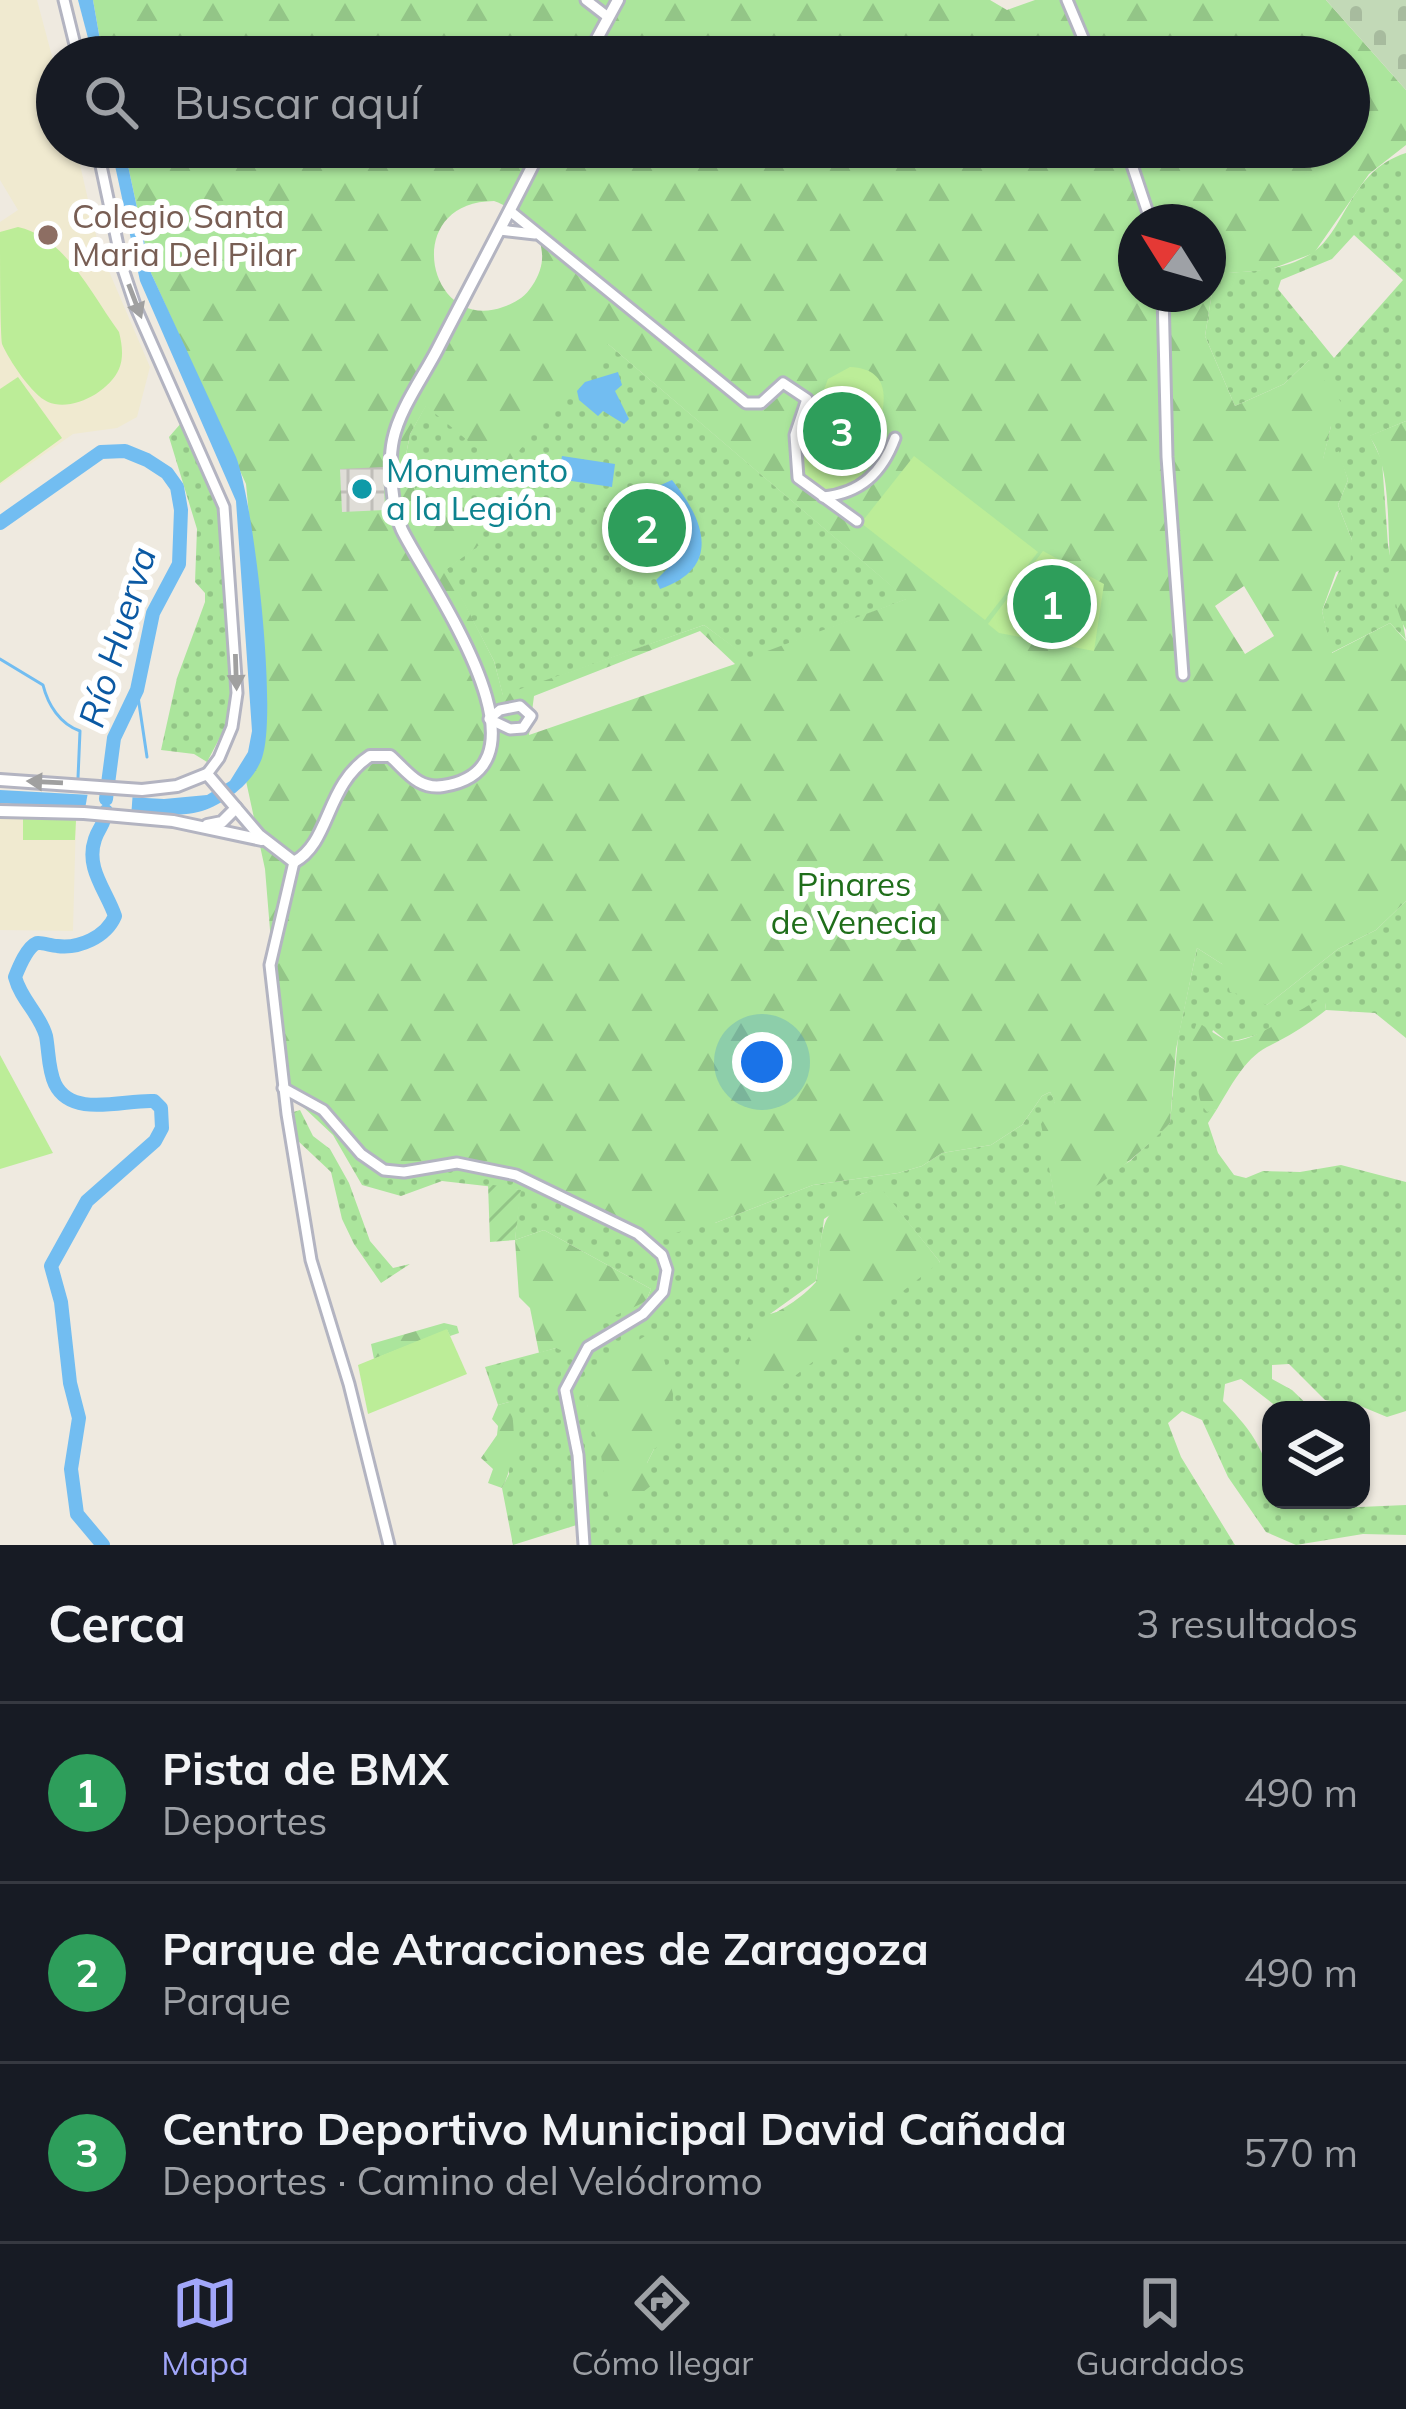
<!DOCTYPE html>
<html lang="es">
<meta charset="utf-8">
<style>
body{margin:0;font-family:Mulish,sans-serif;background:#20242c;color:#f1f3f6}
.controls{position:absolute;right:36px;bottom:36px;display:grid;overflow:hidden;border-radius:24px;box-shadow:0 3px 9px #0004}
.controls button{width:108px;height:108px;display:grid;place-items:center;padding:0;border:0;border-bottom:3px solid #363941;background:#171b24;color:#f1f3f6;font:60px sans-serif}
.compass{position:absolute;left:1118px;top:204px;width:108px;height:108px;border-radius:50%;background:#171b24;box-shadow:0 3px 9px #0004;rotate:307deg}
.you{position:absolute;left:762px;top:1062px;width:42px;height:42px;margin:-30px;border:9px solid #fff;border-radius:50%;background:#1a73e8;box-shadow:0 0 0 18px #1a73e833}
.badge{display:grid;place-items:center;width:78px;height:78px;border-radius:50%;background:#a1a6f9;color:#fff;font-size:39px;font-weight:700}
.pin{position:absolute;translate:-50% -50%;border:6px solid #fff;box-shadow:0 3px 12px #0006}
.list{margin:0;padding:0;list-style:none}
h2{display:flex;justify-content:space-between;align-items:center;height:156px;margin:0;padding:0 48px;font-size:51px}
h2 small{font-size:39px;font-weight:400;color:#9ea1a6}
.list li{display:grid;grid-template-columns:78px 1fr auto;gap:36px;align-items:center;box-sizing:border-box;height:180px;padding:0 48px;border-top:3px solid #363941}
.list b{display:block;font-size:45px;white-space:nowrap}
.list p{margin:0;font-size:39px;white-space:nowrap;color:#9ea1a6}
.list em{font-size:39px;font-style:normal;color:#9ea1a6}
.icon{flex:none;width:66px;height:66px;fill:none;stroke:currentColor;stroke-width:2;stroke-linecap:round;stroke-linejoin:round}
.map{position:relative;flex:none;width:1406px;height:1545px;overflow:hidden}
.search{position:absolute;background:#171b24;box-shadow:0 3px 9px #0004;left:36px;right:36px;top:36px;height:132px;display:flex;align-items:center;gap:30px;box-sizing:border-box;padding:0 42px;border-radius:66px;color:#9ea1a6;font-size:45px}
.sheet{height:696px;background:#171b24}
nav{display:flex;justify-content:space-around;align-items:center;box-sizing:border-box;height:168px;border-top:3px solid #363941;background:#171b24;font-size:33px;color:#9ea1a6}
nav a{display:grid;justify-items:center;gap:6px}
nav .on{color:#a1a6f9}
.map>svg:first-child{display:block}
.education{fill:#f0ead0}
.grass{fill:url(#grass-dots);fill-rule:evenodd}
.forest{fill:url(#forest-firs);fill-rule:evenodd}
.cemetery{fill:url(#cemetery-stones)}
.garden{fill:url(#garden-furrows)}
.pitch{fill:#bced98}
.plaza{fill:url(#plaza-grid)}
.water{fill:#72bdf1}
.pier{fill:#efeae0}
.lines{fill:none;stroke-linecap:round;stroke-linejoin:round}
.stream{stroke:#72bdf1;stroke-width:3}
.river{stroke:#72bdf1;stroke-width:14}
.minor-casing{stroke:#b3b4c1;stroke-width:15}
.tertiary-casing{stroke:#b3b4c1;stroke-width:16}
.minor{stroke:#fff;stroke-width:9}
.tertiary{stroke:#fff;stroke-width:10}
.oneway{fill:#a0a0a0}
.education-dot{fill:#8d6e63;stroke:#fff;stroke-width:4.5}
.culture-dot{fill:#0f9aa8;stroke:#fff;stroke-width:4.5}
.labels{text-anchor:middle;stroke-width:12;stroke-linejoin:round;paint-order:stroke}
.education-label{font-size:33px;fill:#785e54;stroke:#fff;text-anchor:start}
.culture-label{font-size:33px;fill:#0d838f;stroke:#fff;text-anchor:start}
.park-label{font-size:33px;fill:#1f6e1a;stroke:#fff}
.water-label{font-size:36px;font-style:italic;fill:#0b59a3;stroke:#fff}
</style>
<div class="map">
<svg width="1406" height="1545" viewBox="0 0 1406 1545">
<defs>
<pattern id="grass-dots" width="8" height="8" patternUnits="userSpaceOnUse" patternTransform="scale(3)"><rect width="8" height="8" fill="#abe59c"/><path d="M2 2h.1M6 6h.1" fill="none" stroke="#93c587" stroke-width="1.8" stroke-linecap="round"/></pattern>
<pattern id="forest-firs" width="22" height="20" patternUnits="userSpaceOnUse" patternTransform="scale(3)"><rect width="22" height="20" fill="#abe59c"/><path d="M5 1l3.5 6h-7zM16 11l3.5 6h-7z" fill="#93c587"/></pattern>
<pattern id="cemetery-stones" width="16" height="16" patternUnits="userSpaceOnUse" patternTransform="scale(3)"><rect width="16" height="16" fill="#c2d9b7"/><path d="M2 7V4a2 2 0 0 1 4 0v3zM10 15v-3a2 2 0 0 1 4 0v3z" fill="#a7bb9e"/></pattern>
<pattern id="garden-furrows" width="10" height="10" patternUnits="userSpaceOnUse" patternTransform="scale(3)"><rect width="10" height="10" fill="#abe59c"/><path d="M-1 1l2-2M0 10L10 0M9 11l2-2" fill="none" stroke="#93c587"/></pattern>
<pattern id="plaza-grid" width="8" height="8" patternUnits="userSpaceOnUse" patternTransform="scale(3)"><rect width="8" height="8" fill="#dfddd7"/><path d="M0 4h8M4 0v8" fill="none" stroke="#c0beb9"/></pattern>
</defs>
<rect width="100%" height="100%" fill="#efeae0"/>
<g class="education">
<polygon points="0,0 37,0 57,75 57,147 76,147 99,248 150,367 137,417 117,428 73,434 0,485 0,222 18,210 0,180"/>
<polygon points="0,816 76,818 73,931 0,930"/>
</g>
<g class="grass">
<path d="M1406,153V421L1370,436L1382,461L1388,545L1406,640L1390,623L1331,653L1322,611L1352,540L1338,505L1348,480L1338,452L1322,463L1331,426L1309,360L1284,384L1235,406L1205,336L1215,274C1247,271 1280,272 1309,255C1346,234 1348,171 1406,153ZM1354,235L1403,280L1334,358L1278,289L1281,280L1332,259Z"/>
<polygon points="607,343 907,599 749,659 704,625 503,696 494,661 446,569 481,543 448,514 413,511 417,464 406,455 410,434 426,405 503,469"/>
<polygon points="182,422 218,504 232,676 227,724 207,762 194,754 161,750 177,678 205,602 205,593 195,582 197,529 169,437"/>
<path d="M1406,901V1038L1375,1013L1326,1010L1325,1003C1303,1007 1305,1010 1288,1021C1273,1031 1246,1039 1228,1042L1213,1030L1203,1057L1207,1111L1217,1109L1208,1123L1218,1153L1234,1175L1246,1178L1263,1171L1300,1172L1341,1165L1406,1182V1411L1387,1417L1358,1405L1325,1400L1289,1364L1272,1365V1379L1292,1390L1313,1410H1281L1241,1379L1225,1384L1223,1401C1253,1432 1271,1456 1271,1500H1307L1337,1508L1406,1505V1535L1363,1534L1296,1545L1266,1532L1228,1477L1202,1420L1182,1411L1168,1423L1181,1457L1235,1545H584L583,1523L513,1545L502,1488L509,1474V1402L498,1405L485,1367L556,1348L595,1322L646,1301L651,1289L544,1230L515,1240L520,1190L442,1181L401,1196L362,1185L333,1135L283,1088L457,1163L715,1223L813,1185L898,1173L922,1166L942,1153L991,1145L1022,1125L1042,1096L1050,1092L1055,1101L1050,1171L1056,1205L1130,1161L1170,1123L1178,1038L1197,948L1222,964L1267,1005L1338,949L1376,930ZM881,1189L940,1262L770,1314L816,1281L824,1219L861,1194ZM587,1404L654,1449L647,1463L599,1443Z"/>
<polygon points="300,1110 313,1136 330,1149 349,1183 370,1241 393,1268 410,1264 381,1283 354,1244 342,1219 331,1172 297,1140 287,1114"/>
</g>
<g class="forest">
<path d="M93,0H990L1007,10L1035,0H1326L1406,90V145L1369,174L1314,253L1269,270L1215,274L1205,336L1235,406L1284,384L1309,360L1344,406L1331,426L1323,460L1339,451L1348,480L1338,505L1352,540L1350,566L1336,572L1322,611L1332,653L1390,623L1406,641V901L1376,930L1338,949L1267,1005L1230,992L1222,964L1197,948L1176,1049L1170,1123C1150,1145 1084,1203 1056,1206L1041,1124L1055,1102L1050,1092L1042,1096L1022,1125L991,1145L942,1153L922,1166L898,1173L813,1185L715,1223L659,1237L638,1234L553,1189L457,1163L384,1170L361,1154L323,1110L283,1088L265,869L246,781L263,754L266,692L246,484L151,273L124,147H427L429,154L452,168L475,147H1349V57H103ZM494,201C530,214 558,248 532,286C525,297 515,303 503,307C428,334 399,202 494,201ZM1136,222H1208V294H1136ZM608,344L875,572L906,599L749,658L704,625L503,695L494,661L447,569L482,543L454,510L448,514L413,510L417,464L406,455L410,434L426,406L503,470ZM1244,586L1274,636L1245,654L1215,606ZM700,631L735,664L529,735L534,696Z"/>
<path d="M1406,421V630C1376,575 1402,480 1369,436Z"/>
<path d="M1317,1001L1325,1003L1326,1010C1304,1027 1291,1035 1267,1047C1244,1059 1230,1088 1217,1109L1207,1112C1193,1097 1200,1075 1202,1057L1187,1051L1197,1022C1207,1027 1221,1040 1230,1041C1249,1045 1299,1009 1317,1001Z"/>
<path d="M881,1188L940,1262L763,1401L736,1378C748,1305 777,1325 816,1282C825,1223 814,1206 881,1188Z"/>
<path d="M544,1230L651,1289L646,1301C616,1318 585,1321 567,1353L556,1348L539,1353L530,1308L519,1297L515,1240Z"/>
<polygon points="444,1323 457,1326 459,1333 450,1336 447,1330 374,1359 371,1344"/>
<path d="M645,1336L659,1340L673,1394L672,1439L654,1449L647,1463L652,1485L617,1512C604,1495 604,1471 600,1449C597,1435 587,1419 587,1404C585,1371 621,1352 645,1336Z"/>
<path d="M509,1402C517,1426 515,1465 502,1488L488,1483L493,1469L481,1458L497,1435L498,1426L492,1419L498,1405Z"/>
</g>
<polygon class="cemetery" points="1326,0 1406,0 1406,90"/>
<polygon class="garden" points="488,1184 521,1190 515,1240 490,1242"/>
<g class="pitch">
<path d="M18,227C65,237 92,295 119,332C122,344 124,357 119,369C109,392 72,412 48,402C32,395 9,360 2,344C0,327 0,255 0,232Z"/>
<path d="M850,367C896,369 885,409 875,439C870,455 864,481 848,489C835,495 822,489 811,484L800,464V454L828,379Z"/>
<polygon points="18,377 62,438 0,483 0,389"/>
<polygon points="914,456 1038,552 985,620 861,523"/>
<polygon points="1043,551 1104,584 1094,651 999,633 988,624"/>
<polygon points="23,819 76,820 75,840 23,840"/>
<polygon points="0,1055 53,1153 0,1169"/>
<polygon points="447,1329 467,1374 368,1414 358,1365"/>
</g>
<polygon class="plaza" points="383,467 385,510 342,512 340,469"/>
<g class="water">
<polygon points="78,0 93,0 103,57 93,57"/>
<path d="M111,147H124L151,273L236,457C254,503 278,713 262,758C253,783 226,803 202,811C163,823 47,806 0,803V790L164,799L207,795L230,781L248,752L252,731L236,501L140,281Z"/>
<polygon points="618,372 622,385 615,391 629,419 624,424 603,411 598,416 579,400 577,391 585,382"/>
<polygon points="562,456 615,464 612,487 558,479"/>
<path d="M672,480C706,522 721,568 660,589L656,580L668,568V556L656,550L641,553L639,558L645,566L642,570L623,550L625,534L639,533L638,505L652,498L654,488Z"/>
</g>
<polygon class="pier" points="89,787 133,790 131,818 84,814"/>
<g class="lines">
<g class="stream">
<path d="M0,659L43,685C48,705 60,724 80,731L78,778"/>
<polyline points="137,690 147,757"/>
</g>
<g class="river">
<polyline points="0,523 101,452 125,451 147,460 167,473 177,487 181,510 179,564 153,613 137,690 114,738 106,799"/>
<path d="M103,1545L77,1514L71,1469L79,1418L70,1383L61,1302L51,1266L87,1201L155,1141L162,1128L161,1108L154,1101C125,1099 72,1119 55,1084C48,1069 49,1052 46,1036C40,1014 21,1000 15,977C19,967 27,947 37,943C41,942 52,946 57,946C79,949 106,937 115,916C106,890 85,868 95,839C99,827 105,824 106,811"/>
</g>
<g class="minor-casing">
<g id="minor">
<polyline points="64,0 78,57"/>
<polyline points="586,0 608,17"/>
<polyline points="1067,0 1091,57"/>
<polyline points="97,147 123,269 136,308 224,507 237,693 232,727 219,758 207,774"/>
<polyline points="1126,147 1151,222"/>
<polyline points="510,211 746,403 761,403 783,383 807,399 795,435 798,478 857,521"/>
<polyline points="500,230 535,234"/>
<polyline points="1163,294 1167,457 1183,675"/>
<path d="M823,497C861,493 882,473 895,438"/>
<polygon points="520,706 531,716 523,728 510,729 489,719 500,710"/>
<polyline points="294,862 270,965 287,1114 311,1260 349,1384 389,1545"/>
<polyline points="283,1088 323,1110 361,1154 384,1170 404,1172 457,1163 516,1175 638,1234 662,1255 667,1270 663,1292 643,1314 588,1347 565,1390 578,1455 584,1545"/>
</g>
</g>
<g class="tertiary-casing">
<g id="tertiary">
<polyline points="587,57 618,0"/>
<path d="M0,780L142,790L177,786L207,774L259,835L294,862C331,842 325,785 370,756H390C407,771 418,790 443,786C564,768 425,578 402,530C392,508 388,464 393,440C399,410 423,377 437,350C472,282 508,215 542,147"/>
<polyline points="0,811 84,813 173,821 262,840"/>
<polyline points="207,825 222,822 236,808"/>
</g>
</g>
<use href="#minor" class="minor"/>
<use href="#tertiary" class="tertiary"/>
</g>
<defs><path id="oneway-solid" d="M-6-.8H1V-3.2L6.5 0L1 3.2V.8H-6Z" transform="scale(3)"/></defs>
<g class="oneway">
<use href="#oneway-solid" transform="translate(135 301) rotate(69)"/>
<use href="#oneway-solid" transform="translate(236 672) rotate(88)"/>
<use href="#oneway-solid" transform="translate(45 782) rotate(-177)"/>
</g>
<circle class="education-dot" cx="48" cy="235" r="12"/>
<circle class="culture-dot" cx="362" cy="489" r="12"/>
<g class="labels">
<g class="education-label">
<text x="72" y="228">Colegio Santa<tspan x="72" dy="38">Maria Del Pilar</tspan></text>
</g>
<g class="culture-label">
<text x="386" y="482">Monumento<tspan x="386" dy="38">a la Legión</tspan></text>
</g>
<g class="park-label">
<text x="854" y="896">Pinares<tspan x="854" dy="38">de Venecia</tspan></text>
</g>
<g class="water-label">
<text transform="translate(117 637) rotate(-73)" y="13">Río Huerva</text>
</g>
</g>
</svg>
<div class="controls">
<button><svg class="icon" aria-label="layers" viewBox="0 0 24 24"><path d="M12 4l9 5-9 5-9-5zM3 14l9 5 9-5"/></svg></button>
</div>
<svg class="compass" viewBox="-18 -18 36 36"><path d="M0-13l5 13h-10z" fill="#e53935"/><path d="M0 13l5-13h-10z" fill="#9ea1a6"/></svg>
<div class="you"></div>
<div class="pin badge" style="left:1052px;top:604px;background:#2e9e5b">1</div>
<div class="pin badge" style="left:647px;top:528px;background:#2e9e5b">2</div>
<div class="pin badge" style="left:842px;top:431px;background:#2e9e5b">3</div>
<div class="search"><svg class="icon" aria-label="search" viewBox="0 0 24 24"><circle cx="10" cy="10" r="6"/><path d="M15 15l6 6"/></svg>Buscar aquí</div>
</div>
<section class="sheet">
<h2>Cerca<small>3 resultados</small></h2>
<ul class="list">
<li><span class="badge" style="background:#2e9e5b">1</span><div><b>Pista de BMX</b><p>Deportes</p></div><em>490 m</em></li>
<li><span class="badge" style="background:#2e9e5b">2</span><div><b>Parque de Atracciones de Zaragoza</b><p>Parque</p></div><em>490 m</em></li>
<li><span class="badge" style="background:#2e9e5b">3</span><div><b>Centro Deportivo Municipal David Cañada</b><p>Deportes · Camino del Velódromo</p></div><em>570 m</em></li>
</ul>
</section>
<nav>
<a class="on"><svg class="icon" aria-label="map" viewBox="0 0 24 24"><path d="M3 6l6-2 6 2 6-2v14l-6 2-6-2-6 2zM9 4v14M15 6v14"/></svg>Mapa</a>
<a><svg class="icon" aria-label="directions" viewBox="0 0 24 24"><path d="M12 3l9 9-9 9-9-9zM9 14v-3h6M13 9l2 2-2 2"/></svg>Cómo llegar</a>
<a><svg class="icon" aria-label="saved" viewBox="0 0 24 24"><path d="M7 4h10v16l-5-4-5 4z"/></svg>Guardados</a>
</nav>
